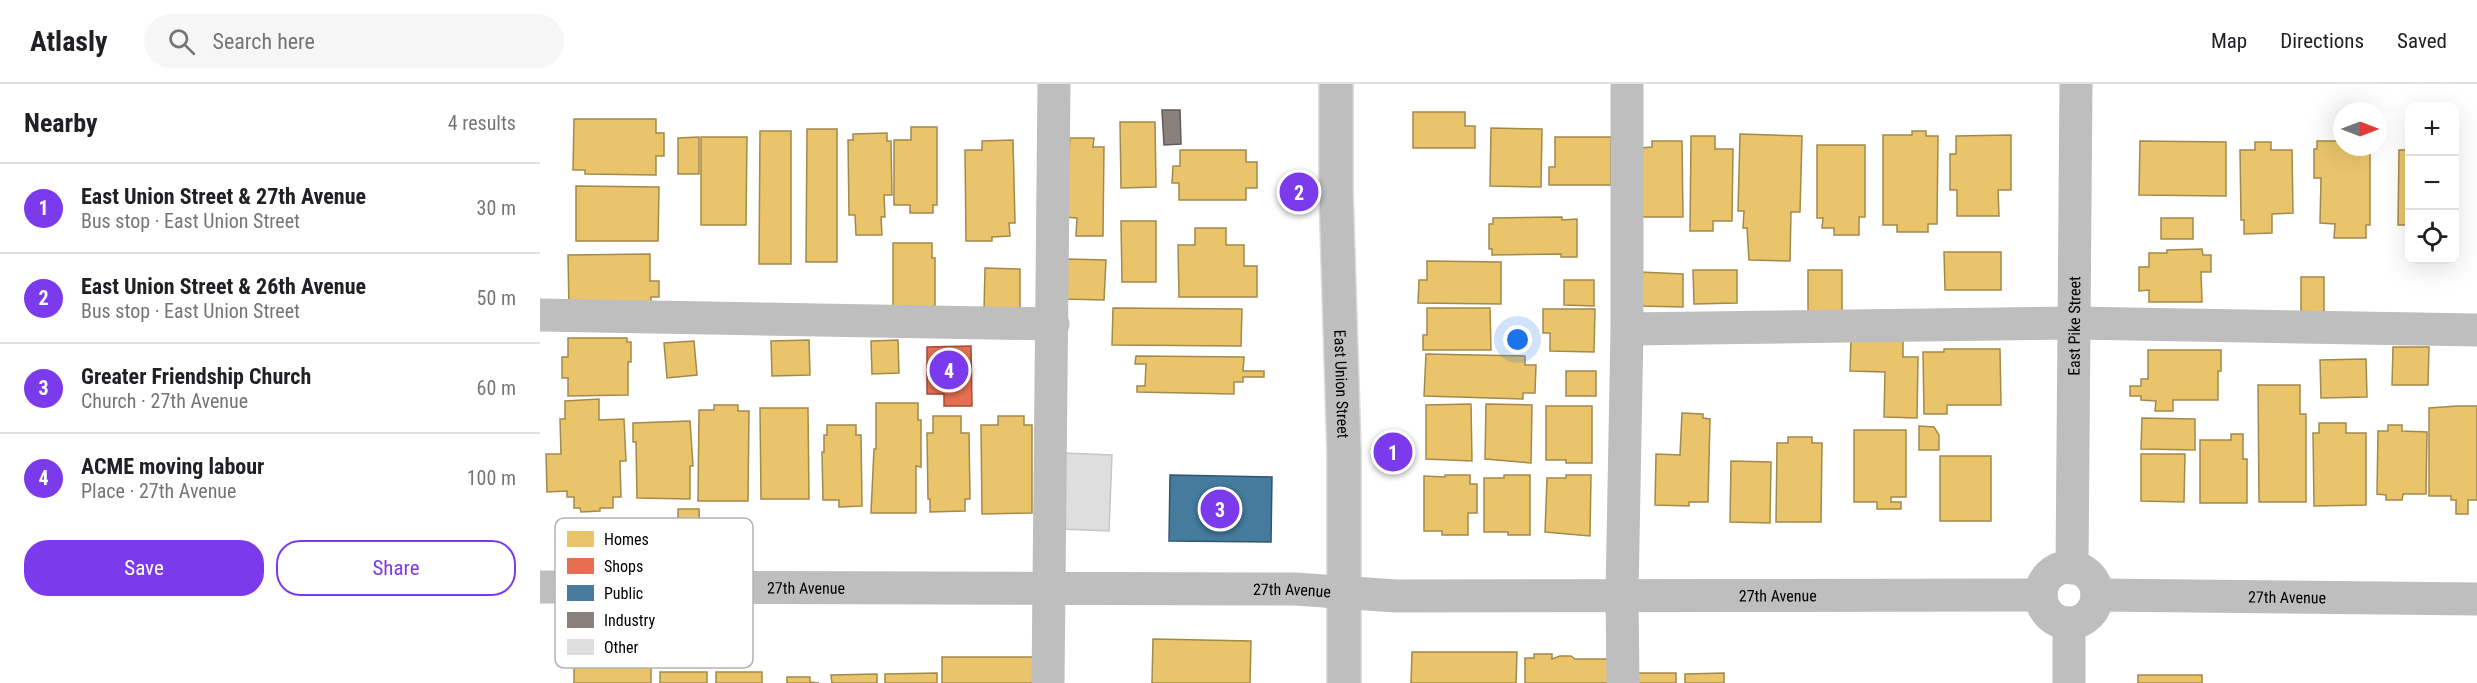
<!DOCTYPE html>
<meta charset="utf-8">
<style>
body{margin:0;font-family:"Roboto Condensed",sans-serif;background:#f6f6f6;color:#202124}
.controls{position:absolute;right:18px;top:18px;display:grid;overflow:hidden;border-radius:12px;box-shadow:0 6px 24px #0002}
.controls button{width:54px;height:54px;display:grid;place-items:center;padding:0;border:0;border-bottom:2px solid #e0e0e0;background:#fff;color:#202124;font:30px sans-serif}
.compass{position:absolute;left:1793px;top:18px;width:54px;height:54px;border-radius:50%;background:#fff;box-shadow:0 6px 24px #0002;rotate:90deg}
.you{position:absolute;left:978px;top:256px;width:21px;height:21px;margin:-15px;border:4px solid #fff;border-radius:50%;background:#1a73e8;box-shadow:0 0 0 9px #1a73e833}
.badge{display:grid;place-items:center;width:39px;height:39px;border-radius:50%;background:#7c3aed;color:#fff;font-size:20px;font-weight:700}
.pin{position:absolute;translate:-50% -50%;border:3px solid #fff;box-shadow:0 2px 6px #0006}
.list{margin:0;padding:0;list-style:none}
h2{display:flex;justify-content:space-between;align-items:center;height:78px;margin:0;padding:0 24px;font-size:26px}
h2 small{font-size:20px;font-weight:400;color:#757577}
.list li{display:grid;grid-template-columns:39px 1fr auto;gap:18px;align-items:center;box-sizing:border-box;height:90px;padding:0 24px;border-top:2px solid #e0e0e0}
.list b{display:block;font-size:22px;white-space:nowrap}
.list p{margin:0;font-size:20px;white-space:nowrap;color:#757577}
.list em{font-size:20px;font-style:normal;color:#757577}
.actions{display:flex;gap:12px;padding:18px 24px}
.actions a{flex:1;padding:14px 0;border:2px solid #7c3aed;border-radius:24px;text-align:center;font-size:21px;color:#7c3aed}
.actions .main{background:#7c3aed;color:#fff}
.icon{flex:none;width:33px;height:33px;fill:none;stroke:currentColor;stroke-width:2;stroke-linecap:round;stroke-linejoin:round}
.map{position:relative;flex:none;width:1937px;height:599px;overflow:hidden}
header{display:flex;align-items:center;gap:36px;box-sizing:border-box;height:84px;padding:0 30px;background:#fff;border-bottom:2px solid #e0e0e0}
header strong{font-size:28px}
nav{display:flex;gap:33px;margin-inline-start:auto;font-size:21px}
.search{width:420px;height:54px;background:#f6f6f6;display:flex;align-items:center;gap:15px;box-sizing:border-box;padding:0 21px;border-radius:33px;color:#757577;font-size:22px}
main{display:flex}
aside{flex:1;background:#fff}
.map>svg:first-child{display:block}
.homes{fill:#e9c46a;stroke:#a3894a;stroke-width:1.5}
.shops{fill:#e76f51;stroke:#a24e39;stroke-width:1.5}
.public{fill:#457b9d;stroke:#30566e;stroke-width:1.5}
.industry{fill:#8a817c;stroke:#615a57;stroke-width:1.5}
.building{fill:#dedede;stroke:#c6c6c6;stroke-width:1.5}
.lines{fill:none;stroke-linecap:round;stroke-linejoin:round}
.major-casing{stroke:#dbdbdb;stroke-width:36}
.minor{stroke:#bebebe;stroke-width:33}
.major{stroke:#bebebe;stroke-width:33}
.labels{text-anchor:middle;stroke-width:6;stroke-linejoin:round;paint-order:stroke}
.street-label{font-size:16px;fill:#000;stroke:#fff}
.key{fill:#fff;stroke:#b2b2b2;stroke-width:1.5}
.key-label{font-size:16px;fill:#000}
</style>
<header>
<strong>Atlasly</strong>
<div class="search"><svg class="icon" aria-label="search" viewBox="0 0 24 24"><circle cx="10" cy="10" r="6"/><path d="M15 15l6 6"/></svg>Search here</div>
<nav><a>Map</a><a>Directions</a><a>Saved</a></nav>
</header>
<main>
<aside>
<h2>Nearby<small>4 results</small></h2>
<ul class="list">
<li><span class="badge">1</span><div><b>East Union Street &amp; 27th Avenue</b><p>Bus stop · East Union Street</p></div><em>30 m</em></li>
<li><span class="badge">2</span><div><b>East Union Street &amp; 26th Avenue</b><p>Bus stop · East Union Street</p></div><em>50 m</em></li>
<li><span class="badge">3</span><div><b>Greater Friendship Church</b><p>Church · 27th Avenue</p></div><em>60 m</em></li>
<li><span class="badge">4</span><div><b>ACME moving labour</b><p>Place · 27th Avenue</p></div><em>100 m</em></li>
</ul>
<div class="actions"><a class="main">Save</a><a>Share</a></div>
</aside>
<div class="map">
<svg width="1937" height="599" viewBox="0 0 1937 599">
<rect width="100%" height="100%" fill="#fff"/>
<g class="homes">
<polygon points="873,28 925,28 925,42 935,42 935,64 873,64"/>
<polygon points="34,35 116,35 116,49 124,49 124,72 116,72 116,91 45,90 45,86 33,86"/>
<polygon points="580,38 615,38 616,103 581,104"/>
<polygon points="371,43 397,43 397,121 393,121 393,129 370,129 370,121 354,121 354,56 371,56"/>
<polygon points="951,44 1002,45 1001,103 950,102"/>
<polygon points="267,45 297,45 297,178 266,178"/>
<polygon points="220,47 251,47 251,180 219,180"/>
<polygon points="1372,47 1386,47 1386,52 1398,52 1397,140 1388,140 1388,148 1357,148 1357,141 1343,141 1343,51 1372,51"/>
<polygon points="347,49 347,57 351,57 352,111 344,111 345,133 341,133 342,151 316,151 315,131 309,131 308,56 313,56 313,50"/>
<polygon points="1200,50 1262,52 1260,128 1251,128 1250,177 1209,176 1207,144 1203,144 1204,127 1198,127"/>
<polygon points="1471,51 1471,106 1458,106 1459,132 1417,132 1417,106 1410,106 1410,70 1416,70 1416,52"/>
<polygon points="1151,52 1175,52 1175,65 1193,65 1192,137 1173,137 1173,147 1150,147"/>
<polygon points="159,53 159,90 138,90 138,54"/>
<polygon points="161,53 207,53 206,141 161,141"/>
<polygon points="1015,53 1071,53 1071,101 1009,101 1009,83 1015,83"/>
<polygon points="530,54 554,54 553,63 564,63 563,152 536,152 537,134 524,133"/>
<polygon points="473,56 475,139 469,139 470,152 452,153 452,157 426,157 425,66 442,66 442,57"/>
<polygon points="1112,57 1142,57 1143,133 1101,133 1099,64 1112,63"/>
<polygon points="1600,57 1686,58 1686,112 1599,111"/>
<polygon points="1777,57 1802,57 1802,63 1830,63 1830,141 1826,141 1826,154 1794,154 1795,140 1780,139 1781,94 1774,94 1774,65 1777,65"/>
<polygon points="1715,58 1731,58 1731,66 1752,66 1753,129 1732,130 1732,149 1704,150 1704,136 1701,136 1700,66 1715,66"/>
<polygon points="1277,61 1325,61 1325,133 1319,133 1319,151 1294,151 1294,144 1282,144 1283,134 1277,134"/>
<polygon points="640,66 706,66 706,78 717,78 717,104 706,104 706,116 639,116 639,99 632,99 633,82 640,82"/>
<polygon points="1859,66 1870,66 1870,141 1858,141"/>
<polygon points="36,102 119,103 118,157 36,157"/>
<polygon points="1022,133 1022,136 1037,135 1037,173 1021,173 1021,170 952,171 952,165 949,165 949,140 953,140 953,134"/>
<rect x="1621" y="134" width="32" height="21"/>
<polygon points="581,137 616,137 616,198 582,198"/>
<polygon points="655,144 686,144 686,161 704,161 704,182 717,182 717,213 639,213 638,161 655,161"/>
<polygon points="353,159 392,159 392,174 395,174 395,222 353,229"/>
<polygon points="1662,165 1663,171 1671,171 1671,188 1661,188 1662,218 1609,218 1609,206 1599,207 1599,183 1609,183 1609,169 1627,169 1627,166"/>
<polygon points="1404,168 1461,168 1461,206 1405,206"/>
<polygon points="110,170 110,197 119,197 119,213 111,213 111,226 29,227 28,171"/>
<polygon points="527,175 566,176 564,216 525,215"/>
<polygon points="887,177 961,178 961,220 878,219 879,196 887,196"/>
<polygon points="445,184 480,185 480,227 444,227"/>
<polygon points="1153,186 1197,186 1197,219 1154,220"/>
<rect x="1268" y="186" width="34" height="43"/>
<polygon points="1100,188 1143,190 1143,223 1099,222"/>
<rect x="1761" y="193" width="23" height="39"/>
<polygon points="1024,196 1054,196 1054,222 1024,221"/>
<polygon points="573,224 702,225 701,262 572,261"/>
<polygon points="887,224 950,224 951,266 883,266 883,251 887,251"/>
<polygon points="1003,225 1055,225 1054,268 1010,267 1010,249 1003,249"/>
<polygon points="28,254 87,254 87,258 91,258 91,278 88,278 88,311 28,312 28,294 22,294 22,273 28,273"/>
<polygon points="1311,255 1363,256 1363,273 1378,273 1377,334 1344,333 1345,288 1310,287"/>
<polygon points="269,256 270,291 232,292 231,257"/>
<polygon points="358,256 359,289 332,290 331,257"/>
<polygon points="154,257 157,291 127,294 124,259"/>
<polygon points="1853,263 1889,263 1888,301 1852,301"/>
<polygon points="1404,265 1460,265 1461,321 1407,321 1407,330 1384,330 1383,268 1404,268"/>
<polygon points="1608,266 1681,266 1681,287 1678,287 1678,316 1633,316 1633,327 1615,327 1616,317 1601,316 1601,312 1590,312 1590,302 1601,302 1601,295 1608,295"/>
<polygon points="886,270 985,272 985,281 996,281 995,309 983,309 983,315 884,312"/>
<polygon points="596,272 704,273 703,287 724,287 724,293 703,293 703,298 694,298 694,310 597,308 597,302 605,302 606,280 595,280"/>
<polygon points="1826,275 1827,313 1781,314 1780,276"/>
<rect x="1026" y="287" width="30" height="25"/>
<polygon points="1718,301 1760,301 1760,330 1766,330 1766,418 1719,418"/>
<polygon points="59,315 59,336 84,335 86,377 80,377 81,413 73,413 73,424 60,424 60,427 41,428 40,424 34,424 34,413 27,413 27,407 7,408 6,370 21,370 20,335 25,335 25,317"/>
<polygon points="336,319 378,319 378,336 381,336 381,383 376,382 376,429 331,429 334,365 336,365"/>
<polygon points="931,320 932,377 886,375 886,321"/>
<polygon points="946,320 992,321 991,379 945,375"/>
<polygon points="174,321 198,321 198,327 209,327 208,417 158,417 159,326 174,326"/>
<polygon points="1006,322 1052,322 1052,379 1026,379 1026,376 1006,376"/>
<polygon points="1917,322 1937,322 1937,416 1928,416 1928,430 1916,430 1916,416 1911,416 1911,412 1889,412 1889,324"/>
<polygon points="220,324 268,324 269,415 221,415"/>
<polygon points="1142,329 1163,330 1163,334 1170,335 1168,418 1149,418 1149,422 1115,421 1116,370 1140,371"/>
<polygon points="393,332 421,332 421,349 429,349 430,415 425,415 425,427 390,428 390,415 388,415 387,349 393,349"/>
<polygon points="458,332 484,332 484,341 492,341 492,429 442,430 441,341 458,341"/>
<polygon points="1602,334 1655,335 1655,366 1601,365"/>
<polygon points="150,337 153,382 150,382 150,415 97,414 96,358 93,358 93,339"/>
<polygon points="1779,339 1806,339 1806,349 1826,349 1826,421 1774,422 1773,349 1779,349"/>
<polygon points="287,341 316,341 316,351 321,351 322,422 299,423 299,416 283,416 282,368 284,368 284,351 287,351"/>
<polygon points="1848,341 1862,341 1862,347 1887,348 1886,410 1863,410 1862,416 1846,416 1846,411 1837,410 1838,347 1848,347"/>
<polygon points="1379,342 1394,343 1399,351 1399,366 1379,366"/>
<polygon points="1314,346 1366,346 1366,413 1351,413 1351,418 1361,418 1361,425 1337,425 1337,418 1314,418"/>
<polygon points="1691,350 1703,350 1703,375 1707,375 1707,419 1660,419 1660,356 1691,356"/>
<polygon points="1248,353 1272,353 1272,359 1282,359 1281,438 1236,438 1237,359 1248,359"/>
<polygon points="1601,370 1645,370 1644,418 1601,417"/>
<rect x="1400" y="372" width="51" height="65"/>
<polygon points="1191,377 1231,378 1230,439 1190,438"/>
<polygon points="905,391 930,391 930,400 937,400 937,429 928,429 928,451 902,451 902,447 884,447 884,392 905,393"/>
<polygon points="964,391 990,391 990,451 968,451 968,448 944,448 944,394 964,394"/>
<polygon points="1026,391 1051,391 1050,452 1005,448 1007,394 1026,394"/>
<polygon points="138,425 159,425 160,451 138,451"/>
<polygon points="613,555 711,557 710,599 612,599"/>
<polygon points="872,568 977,568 976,599 871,599"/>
<polygon points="994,570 1012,570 1012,575 1020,572 1031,572 1035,575 1071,575 1071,599 985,599 985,574 994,574"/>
<polygon points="402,573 495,573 496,599 402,599"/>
<rect x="34" y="576" width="77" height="23"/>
<rect x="120" y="588" width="47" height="11"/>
<rect x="176" y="588" width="46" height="11"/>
<polygon points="397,589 397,599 345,599 345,590"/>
<rect x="1098" y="589" width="38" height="10"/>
<polygon points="1184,589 1184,599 1145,599 1145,590"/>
<polygon points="337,590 337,599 292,599 291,591"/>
<rect x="1598" y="591" width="64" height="8"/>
<polygon points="247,593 270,593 270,598 279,599 247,599"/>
</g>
<polygon class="shops" points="431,262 432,322 404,322 404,310 387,310 387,263"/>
<polygon class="public" points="630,391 732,393 731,458 629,457"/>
<polygon class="industry" points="622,26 640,26 641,60 624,61"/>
<polygon class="building" points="524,369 572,371 569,447 521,445"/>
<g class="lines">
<g class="major-casing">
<g id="major">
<path id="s4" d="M796,0V107L804,368V599"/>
</g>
</g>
<g class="minor">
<polyline points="0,231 513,240"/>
<polyline points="1087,245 1534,239 1937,246"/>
<circle cx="1529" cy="511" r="28"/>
<path id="s1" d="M1532,484L1536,0"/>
<path id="s2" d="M0,503L755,505L856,512L1501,511"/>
<path id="s3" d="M1557,511L1937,515"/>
<polyline points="1529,539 1529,599"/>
<polyline points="508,599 514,0"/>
<polyline points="1083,599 1082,511 1087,245 1087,0"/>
</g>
<use href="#major" class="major"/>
</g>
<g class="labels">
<g class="street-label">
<text dy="6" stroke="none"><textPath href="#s1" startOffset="242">East Pike Street</textPath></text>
<text dy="6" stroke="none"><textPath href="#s4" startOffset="300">East Union Street</textPath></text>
<text dy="6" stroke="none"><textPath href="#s2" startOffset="266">27th Avenue</textPath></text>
<text dy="6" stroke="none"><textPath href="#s2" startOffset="752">27th Avenue</textPath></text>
<text dy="6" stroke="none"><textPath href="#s2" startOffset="1238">27th Avenue</textPath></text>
<text dy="6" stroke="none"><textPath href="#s3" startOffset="190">27th Avenue</textPath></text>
</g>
</g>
<rect x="15" y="434" width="198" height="150" rx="9" class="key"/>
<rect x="27" y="447" width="27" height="16" fill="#e9c46a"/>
<rect x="27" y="474" width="27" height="16" fill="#e76f51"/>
<rect x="27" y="501" width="27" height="16" fill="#457b9d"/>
<rect x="27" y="528" width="27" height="16" fill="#8a817c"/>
<rect x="27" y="555" width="27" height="16" fill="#dedede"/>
<g class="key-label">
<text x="64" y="461">Homes</text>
<text x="64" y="488">Shops</text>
<text x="64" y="515">Public</text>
<text x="64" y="542">Industry</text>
<text x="64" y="569">Other</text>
</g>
</svg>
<div class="controls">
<button>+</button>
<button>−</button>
<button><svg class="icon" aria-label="locate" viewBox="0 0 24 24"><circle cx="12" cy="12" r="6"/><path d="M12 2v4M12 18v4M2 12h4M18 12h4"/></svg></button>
</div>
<svg class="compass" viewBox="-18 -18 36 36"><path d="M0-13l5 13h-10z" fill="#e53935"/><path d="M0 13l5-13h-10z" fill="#757577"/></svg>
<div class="you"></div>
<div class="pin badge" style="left:853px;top:368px">1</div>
<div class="pin badge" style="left:759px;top:108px">2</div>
<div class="pin badge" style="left:680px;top:425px">3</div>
<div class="pin badge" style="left:409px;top:286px">4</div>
</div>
</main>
